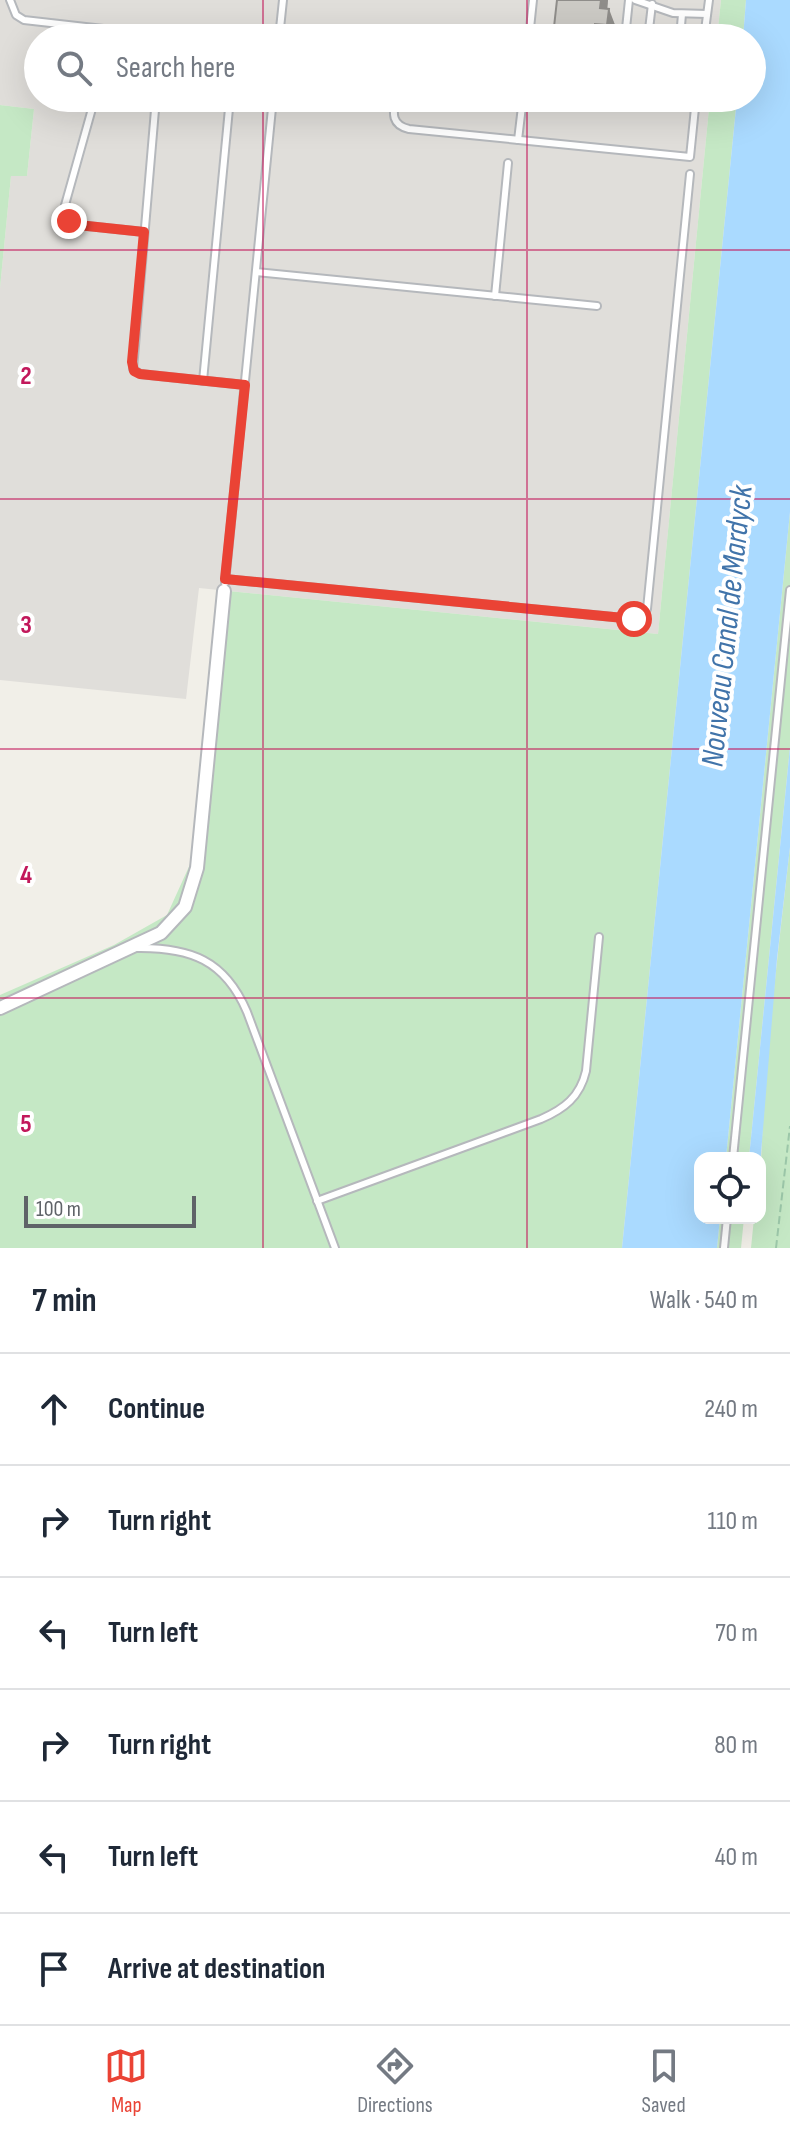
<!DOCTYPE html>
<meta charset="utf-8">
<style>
body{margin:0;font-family:"Sofia Sans Condensed",sans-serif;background:#f6f6f7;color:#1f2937}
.controls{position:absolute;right:24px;bottom:24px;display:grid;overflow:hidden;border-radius:16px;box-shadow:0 8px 32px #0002}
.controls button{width:72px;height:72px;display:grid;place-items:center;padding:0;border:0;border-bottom:2px solid #e0e1e3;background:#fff;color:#1f2937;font:40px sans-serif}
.scale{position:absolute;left:24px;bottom:20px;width:172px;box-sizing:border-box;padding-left:8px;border:4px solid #5f6368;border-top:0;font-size:22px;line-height:28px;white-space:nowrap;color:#5f6368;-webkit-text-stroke:6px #fff;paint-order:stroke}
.stop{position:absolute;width:24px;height:24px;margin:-18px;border:6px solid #ea4335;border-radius:50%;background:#fff}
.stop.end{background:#ea4335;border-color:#fff;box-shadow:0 2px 8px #0008}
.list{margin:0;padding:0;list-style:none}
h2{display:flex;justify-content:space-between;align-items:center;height:104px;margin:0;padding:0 32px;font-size:34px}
h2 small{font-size:26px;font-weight:400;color:#747a83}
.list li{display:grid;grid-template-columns:52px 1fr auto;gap:24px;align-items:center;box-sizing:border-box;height:112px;padding:0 32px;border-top:2px solid #e0e1e3}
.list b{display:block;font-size:30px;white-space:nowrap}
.list em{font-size:26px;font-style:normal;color:#747a83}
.icon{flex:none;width:44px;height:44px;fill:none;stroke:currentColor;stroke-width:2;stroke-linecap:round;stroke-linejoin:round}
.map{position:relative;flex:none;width:790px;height:1248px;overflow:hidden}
.search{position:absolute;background:#fff;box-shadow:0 8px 32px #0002;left:24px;right:24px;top:24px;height:88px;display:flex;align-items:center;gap:20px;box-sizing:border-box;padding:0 28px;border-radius:44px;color:#747a83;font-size:30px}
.sheet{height:776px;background:#fff}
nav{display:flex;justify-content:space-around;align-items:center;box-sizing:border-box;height:112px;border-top:2px solid #e0e1e3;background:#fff;font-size:22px;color:#747a83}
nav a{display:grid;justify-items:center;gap:4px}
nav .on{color:#ea4335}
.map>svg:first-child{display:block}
.industrial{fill:#e0deda}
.green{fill:#c5e8c5}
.water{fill:#aadaff}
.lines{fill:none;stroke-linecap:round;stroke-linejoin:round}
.service-casing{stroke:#b5b8bc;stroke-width:10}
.minor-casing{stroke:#b5b8bc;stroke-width:16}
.path{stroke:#9cc7a9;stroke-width:2;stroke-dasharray:8 4;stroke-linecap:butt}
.service{stroke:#fff;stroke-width:6}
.minor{stroke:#fff;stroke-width:12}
.wall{fill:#afaea9}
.shaded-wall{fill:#8f8d8a}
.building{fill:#cccac5;stroke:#8f8d8a;stroke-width:2}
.route{stroke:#ea4335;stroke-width:10}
.grid{fill:none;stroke:#c2185b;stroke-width:2;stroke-opacity:0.55}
.labels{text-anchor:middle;stroke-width:8;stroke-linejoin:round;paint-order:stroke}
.water-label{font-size:32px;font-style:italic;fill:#4174aa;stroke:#fff}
.grid-label{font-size:26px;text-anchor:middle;font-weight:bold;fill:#c2185b;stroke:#fff;stroke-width:8;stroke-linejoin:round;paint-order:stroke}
</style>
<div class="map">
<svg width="790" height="1248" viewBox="0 0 790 1248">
<rect width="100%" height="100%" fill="#f1efe8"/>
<polygon class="industrial" points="0,0 721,0 717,38 38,38 38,98 710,98 658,634 199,588 186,699 0,680 0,288 11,176 27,176 34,109 0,105"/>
<g class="green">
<polygon points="721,0 746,0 743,38 717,38"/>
<polygon points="710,98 737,98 622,1248 0,1248 0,995 114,945 167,915 192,860 218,590 658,634"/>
<polygon points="0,105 34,109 27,176 11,176 0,288"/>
<polygon points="790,512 790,747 749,1158 726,1158"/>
<path d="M790,847V1248H751L754,1218H760C760,1094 776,970 790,847Z"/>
<polygon points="720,1218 744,1218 741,1248 717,1248"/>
</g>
<g class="water">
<polygon points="746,0 790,0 790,512 726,1158 700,1158 700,1218 720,1218 717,1248 622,1248 737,98 752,98 752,38 743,38"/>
<polygon points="790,747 790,847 777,959 760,1166 760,1158 749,1158"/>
</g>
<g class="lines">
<g class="service-casing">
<g id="service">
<polyline points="10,0 16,15 24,20 183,38"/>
<polyline points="635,0 673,13 707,14"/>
<polyline points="279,38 283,0"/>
<polyline points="529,38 533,0"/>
<polyline points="625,38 629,0"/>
<polyline points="648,38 652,4"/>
<polyline points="680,38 682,14"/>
<polyline points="704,38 709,0"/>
<polyline points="95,98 65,205 64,216 78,225 144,232"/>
<polyline points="156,98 133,369 140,374 245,385"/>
<path d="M395,98C393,113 391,125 409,129L690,157L696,98"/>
<polyline points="518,140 523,98"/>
<polyline points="256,272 597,306"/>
<polyline points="495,296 508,163"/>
<polyline points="203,381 230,98"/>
<polyline points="225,579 634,619 641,616 647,609 690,174"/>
<polyline points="225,583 273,98"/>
<path d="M136,948C190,947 225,960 247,1012L335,1248"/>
<polyline points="733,1158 790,590"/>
<path d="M317,1201L541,1119C564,1109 580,1097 586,1071L599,937"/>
<polyline points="724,1248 727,1218"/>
</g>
</g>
<g class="minor-casing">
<polyline id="minor" points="0,1008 161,933 185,907 197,868 224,591"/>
</g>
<polyline class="path" points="776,1248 790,1126"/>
<use href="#service" class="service"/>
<use href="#minor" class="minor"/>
</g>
<g class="wall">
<polygon points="557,0 608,0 607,8 615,25 614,38 558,38 554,27"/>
<polygon points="332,98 369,98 368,106 334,101"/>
</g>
<g class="shaded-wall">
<polygon points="601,0 608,0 606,24 600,8"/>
<polygon points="609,9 615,25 614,38 612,38 607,25"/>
<polygon points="595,24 600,38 597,38 595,31"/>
</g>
<polygon class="building" points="557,0 601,0 600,8 609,9 607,25 595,24 595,31 554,27"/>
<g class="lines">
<polyline class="route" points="69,221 78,225 144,232 132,362 134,371 140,374 245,385 225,579 634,619"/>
</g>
<path class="grid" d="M263,0V38M527,0V38M263,98V1248M527,98V1248M0,250H790M0,499H790M0,749H790M0,998H790"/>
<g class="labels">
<g class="water-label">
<text transform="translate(726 626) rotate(-84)" y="11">Nouveau Canal de Mardyck</text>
</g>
</g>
<g class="grid-label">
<text x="26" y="384">2</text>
<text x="26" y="633">3</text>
<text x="26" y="883">4</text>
<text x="26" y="1132">5</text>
</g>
</svg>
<div class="controls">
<button><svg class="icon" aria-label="locate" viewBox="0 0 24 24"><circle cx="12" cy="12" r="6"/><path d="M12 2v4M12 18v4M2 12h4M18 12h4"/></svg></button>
</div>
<div class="scale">100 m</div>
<div class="stop" style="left:634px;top:619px"></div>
<div class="stop end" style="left:69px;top:221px"></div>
<div class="search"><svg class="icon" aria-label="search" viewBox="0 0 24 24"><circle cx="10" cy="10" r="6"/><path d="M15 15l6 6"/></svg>Search here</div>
</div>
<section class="sheet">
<h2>7 min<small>Walk · 540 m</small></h2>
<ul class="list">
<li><svg class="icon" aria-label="ahead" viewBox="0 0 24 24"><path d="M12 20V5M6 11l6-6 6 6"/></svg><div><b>Continue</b></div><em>240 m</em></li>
<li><svg class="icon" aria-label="right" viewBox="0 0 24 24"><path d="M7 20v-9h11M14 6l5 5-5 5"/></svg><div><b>Turn right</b></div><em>110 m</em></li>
<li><svg class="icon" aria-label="left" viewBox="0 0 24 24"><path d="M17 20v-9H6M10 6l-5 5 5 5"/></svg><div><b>Turn left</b></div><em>70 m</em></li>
<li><svg class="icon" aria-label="right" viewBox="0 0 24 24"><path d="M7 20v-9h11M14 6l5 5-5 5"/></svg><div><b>Turn right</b></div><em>80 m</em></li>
<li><svg class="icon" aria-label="left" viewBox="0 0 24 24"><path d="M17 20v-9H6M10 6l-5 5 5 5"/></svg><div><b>Turn left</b></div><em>40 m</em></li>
<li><svg class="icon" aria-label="arrive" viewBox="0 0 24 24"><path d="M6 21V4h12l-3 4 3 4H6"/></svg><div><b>Arrive at destination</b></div></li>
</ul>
</section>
<nav>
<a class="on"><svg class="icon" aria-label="map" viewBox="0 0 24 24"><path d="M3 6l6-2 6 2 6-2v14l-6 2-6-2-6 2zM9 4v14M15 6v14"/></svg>Map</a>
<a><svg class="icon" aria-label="directions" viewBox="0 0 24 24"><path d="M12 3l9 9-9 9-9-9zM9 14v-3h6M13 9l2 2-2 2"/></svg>Directions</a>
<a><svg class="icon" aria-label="saved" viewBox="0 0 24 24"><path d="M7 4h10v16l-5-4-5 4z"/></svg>Saved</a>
</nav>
